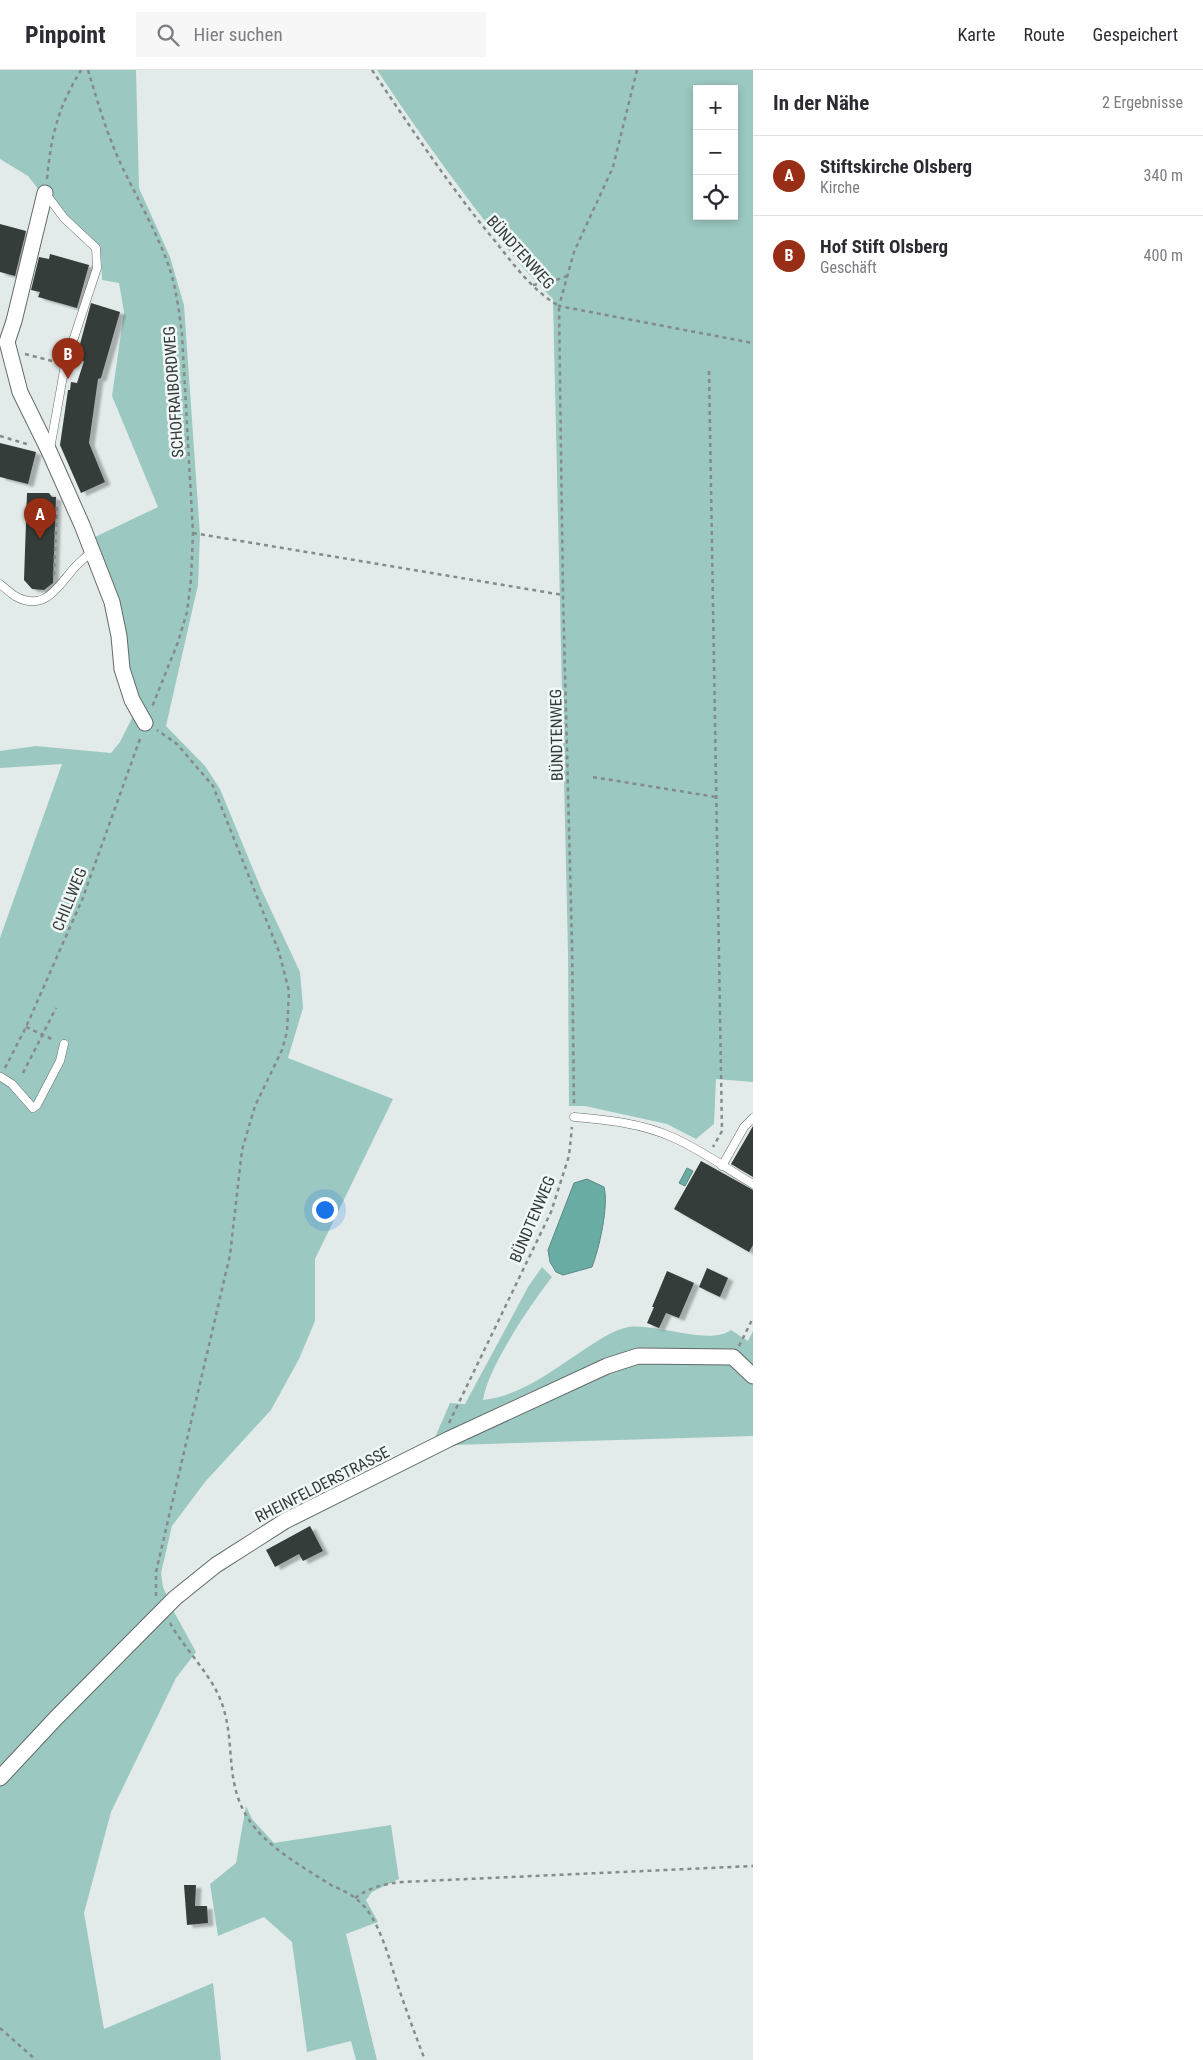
<!DOCTYPE html>
<html lang="de">
<meta charset="utf-8">
<style>
body{margin:0;font-family:"Roboto Condensed",sans-serif;background:#f7f7f7;color:#2b2b33}
.controls{position:absolute;right:15px;top:15px;display:grid;overflow:hidden;border-radius:0px;box-shadow:0 2px 8px #0003}
.controls button{width:45px;height:45px;display:grid;place-items:center;padding:0;border:0;border-bottom:1px solid #e1e1e2;background:#fff;color:#2b2b33;font:25px sans-serif}
.you{position:absolute;left:324px;top:1139px;width:18px;height:18px;margin:-12px;border:4px solid #fff;border-radius:50%;background:#1a73e8;box-shadow:0 0 0 8px #1a73e833}
.badge{display:grid;place-items:center;width:32px;height:32px;border-radius:50%;background:#972e15;color:#fff;font-size:16px;font-weight:700}
.pin{position:absolute;translate:-50% -41px;filter:drop-shadow(0 1px 2px #0008)}
.pin::after{content:'';position:absolute;top:26px;width:18px;height:15px;background:inherit;clip-path:polygon(0 0,100% 0,50% 100%)}
.list{margin:0;padding:0;list-style:none}
h2{display:flex;justify-content:space-between;align-items:center;height:65px;margin:0;padding:0 20px;font-size:21px}
h2 small{font-size:16px;font-weight:400;color:#7c7c81}
.list li{display:grid;grid-template-columns:32px 1fr auto;gap:15px;align-items:center;box-sizing:border-box;height:80px;padding:0 20px;border-top:1px solid #e1e1e2}
.list b{display:block;font-size:19px;white-space:nowrap}
.list p{margin:0;font-size:16px;white-space:nowrap;color:#7c7c81}
.list em{font-size:16px;font-style:normal;color:#7c7c81}
.icon{flex:none;width:28px;height:28px;fill:none;stroke:currentColor;stroke-width:2;stroke-linecap:round;stroke-linejoin:round}
.map{position:relative;flex:none;width:753px;height:1990px;overflow:hidden}
header{display:flex;align-items:center;gap:30px;box-sizing:border-box;height:70px;padding:0 25px;background:#fff;border-bottom:1px solid #e1e1e2}
header strong{font-size:24px}
nav{display:flex;gap:28px;margin-inline-start:auto;font-size:18px}
.search{width:350px;height:45px;background:#f7f7f7;display:flex;align-items:center;gap:12px;box-sizing:border-box;padding:0 18px;border-radius:0px;color:#7c7c81;font-size:19px}
main{display:flex}
aside{flex:1;background:#fff}
.map>svg:first-child{display:block}
.green{fill:#9bc8c1;fill-rule:evenodd}
.water{fill:#69aca3;stroke:#5a8a83}
.building{fill:#363c3b;filter:url(#shadow)}
.lines{fill:none;stroke-linecap:round;stroke-linejoin:round}
.lane-casing{stroke:#636a69;stroke-width:9}
.street-casing{stroke:#636a69;stroke-width:17}
.path{stroke:#858b8a;stroke-width:2.5;stroke-dasharray:4 4;stroke-linecap:butt}
.lane{stroke:#fff;stroke-width:8}
.street{stroke:#fff;stroke-width:15}
.labels{text-anchor:middle;stroke-width:5;stroke-linejoin:round;paint-order:stroke}
.street-label{font-size:16px;fill:#363939;stroke:#f0f8f7}
</style>
<header>
<strong>Pinpoint</strong>
<div class="search"><svg class="icon" aria-label="search" viewBox="0 0 24 24"><circle cx="10" cy="10" r="6"/><path d="M15 15l6 6"/></svg>Hier suchen</div>
<nav><a>Karte</a><a>Route</a><a>Gespeichert</a></nav>
</header>
<main>
<div class="map">
<svg width="753" height="1990" viewBox="0 0 753 1990">
<defs>
<filter id="shadow"><feDropShadow dx="5.5" dy="3" stdDeviation="1" flood-color="#0004"/></filter>
</defs>
<rect width="100%" height="100%" fill="#e3ebea"/>
<g class="green">
<polygon points="0,0 136,0 139,118 170,187 184,235 200,465 198,515 166,656 205,696 220,719 262,821 300,902 303,938 288,988 393,1029 315,1189 315,1251 299,1289 271,1340 205,1412 172,1456 161,1503 163,1517 173,1540 196,1582 176,1608 111,1742 84,1843 104,1959 213,1913 221,1990 0,1990 0,868 62,694 0,698 0,681 36,676 111,683 120,672 133,646 110,547 91,492 95,467 158,437 112,326 124,242 119,213 102,210 101,184 92,172 48,132 28,106 0,89"/>
<path d="M377,0H753V1012L716,1009L714,1054L696,1069L667,1054L585,1036H569L568,883L553,229C524,201 499,169 474,137C440,92 408,47 377,0ZM697,19H734V146H697Z"/>
<path d="M542,1197L552,1207C531,1234 488,1297 483,1330C521,1326 553,1300 585,1279C598,1271 614,1259 629,1257C657,1253 708,1276 731,1260L748,1271L753,1261V1366L453,1375L433,1372L450,1333L465,1334L528,1217Z"/>
<polygon points="246,1736 252,1749 274,1773 391,1755 399,1809 372,1822 366,1830 378,1852 346,1864 377,1990 356,1990 351,1971 307,1982 292,1872 264,1847 218,1866 210,1814 236,1793"/>
</g>
<g class="water">
<polygon points="687,1098 693,1101 685,1116 679,1113"/>
<path d="M587,1109L604,1117C609,1136 599,1179 592,1197L563,1205L556,1202L550,1192L548,1180L574,1113Z"/>
</g>
<g class="building">
<polygon points="0,154 26,161 15,206 0,202"/>
<polygon points="50,184 89,195 77,238 38,227 40,222 31,220 39,187 49,189"/>
<polygon points="91,233 120,242 101,308 98,309 89,373 105,412 81,423 60,375 68,320 70,320 71,312 77,313 84,291 76,289"/>
<polygon points="0,373 36,382 28,414 0,407"/>
<polygon points="27,423 49,423 52,427 56,427 53,513 44,520 32,519 24,510"/>
<polygon points="753,1056 753,1107 731,1094"/>
<polygon points="701,1091 753,1120 753,1175 749,1182 674,1139"/>
<polygon points="707,1198 728,1208 720,1227 699,1217"/>
<polygon points="667,1201 694,1213 679,1248 666,1243 659,1258 647,1253 654,1237 652,1237"/>
<polygon points="310,1456 323,1481 303,1491 299,1484 275,1497 266,1480"/>
<polygon points="184,1815 196,1815 195,1836 207,1836 208,1853 187,1855"/>
</g>
<g class="lines">
<g class="lane-casing">
<g id="lane">
<polyline points="46,124 64,148 96,178 97,198 65,295 50,379"/>
<path d="M0,514C5,518 10,523 15,526C45,543 58,516 75,497C80,492 86,487 92,481"/>
<polyline points="1,1007 12,1014 33,1038 37,1035 60,991 64,974"/>
<path d="M574,1047C607,1050 641,1053 672,1067C700,1079 727,1099 753,1114"/>
<polyline points="722,1096 744,1057 753,1048"/>
</g>
</g>
<g class="street-casing">
<g id="street">
<polyline points="45,123 14,251 7,272 20,322 49,381 82,455 112,532 119,566 122,599 132,630 145,653"/>
<polyline points="0,1708 56,1648 175,1528 216,1495 285,1451 449,1369 607,1296 638,1286 733,1287 753,1306"/>
</g>
</g>
<g class="path">
<path d="M88,0C97,30 106,61 119,90C135,125 155,158 168,194C176,216 179,241 182,265L193,463L191,510L187,542L178,572L152,637"/>
<path d="M372,0C411,58 450,117 495,171C514,195 533,221 559,236L563,525L572,874L574,1037"/>
<polyline points="637,0 613,97 574,182 559,236 753,273"/>
<path d="M47,109C51,65 58,38 81,0"/>
<polyline points="533,215 551,212 567,206"/>
<polyline points="25,284 56,292"/>
<polyline points="709,301 722,1061 713,1077"/>
<polyline points="0,366 30,375"/>
<polyline points="193,463 563,525"/>
<polyline points="54,505 57,435"/>
<polyline points="593,707 716,727"/>
<polyline points="26,957 54,970"/>
<polyline points="5,998 26,957 82,830 141,666"/>
<polyline points="23,1003 56,938"/>
<polyline points="739,1276 753,1248"/>
<polyline points="449,1353 551,1142 569,1086 572,1057"/>
<polyline points="156,1526 156,1502 230,1185 242,1080 255,1036 282,980 287,962 289,921 279,882 213,716 177,674 157,660"/>
<path d="M170,1553C186,1582 215,1607 224,1640C235,1678 225,1714 249,1750C268,1778 303,1797 331,1815C339,1819 348,1822 355,1828C380,1845 390,1894 400,1922C408,1945 416,1967 425,1990"/>
<path d="M355,1828C370,1817 384,1814 402,1812L753,1796"/>
<polyline points="0,1958 36,1990"/>
</g>
<use href="#lane" class="lane"/>
<use href="#street" class="street"/>
</g>
<g class="labels">
<g class="street-label">
<text transform="translate(521 182) rotate(48)" y="6">BÜNDTENWEG</text>
<text transform="translate(173 322) rotate(-94)" y="6">SCHOFRAIBORDWEG</text>
<text transform="translate(556 665) rotate(-91)" y="6">BÜNDTENWEG</text>
<text transform="translate(69 829) rotate(-68)" y="6">CHILLWEG</text>
<text transform="translate(532 1149) rotate(-67)" y="6">BÜNDTENWEG</text>
<text transform="translate(322 1414) rotate(-27)" y="6">RHEINFELDERSTRASSE</text>
</g>
</g>
</svg>
<div class="controls">
<button>+</button>
<button>−</button>
<button><svg class="icon" aria-label="locate" viewBox="0 0 24 24"><circle cx="12" cy="12" r="6"/><path d="M12 2v4M12 18v4M2 12h4M18 12h4"/></svg></button>
</div>
<div class="you"></div>
<div class="pin badge" style="left:40px;top:469px">A</div>
<div class="pin badge" style="left:68px;top:309px">B</div>
</div>
<aside>
<h2>In der Nähe<small>2 Ergebnisse</small></h2>
<ul class="list">
<li><span class="badge">A</span><div><b>Stiftskirche Olsberg</b><p>Kirche</p></div><em>340 m</em></li>
<li><span class="badge">B</span><div><b>Hof Stift Olsberg</b><p>Geschäft</p></div><em>400 m</em></li>
</ul>
</aside>
</main>
